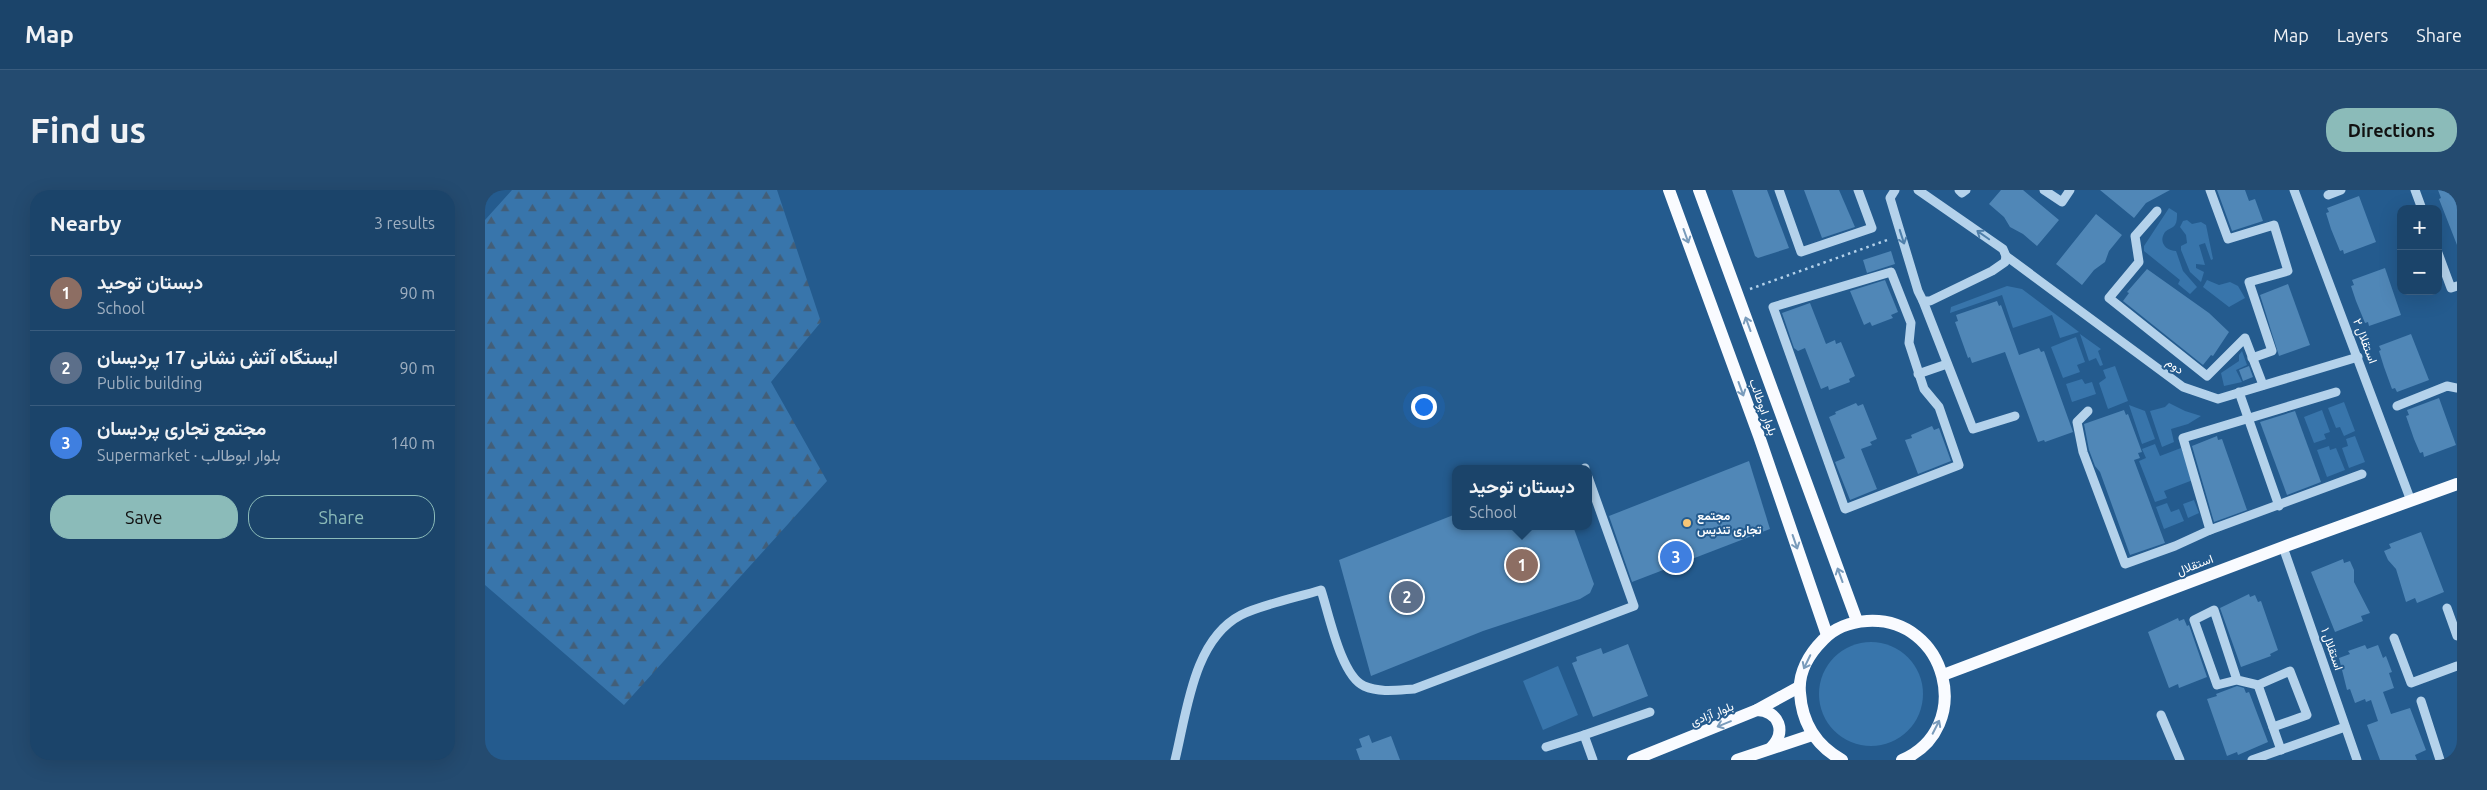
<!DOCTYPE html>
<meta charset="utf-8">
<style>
body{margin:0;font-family:Ubuntu,Vazirmatn,sans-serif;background:#244b70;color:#f1f3f6}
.controls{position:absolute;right:15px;top:15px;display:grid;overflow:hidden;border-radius:10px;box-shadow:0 5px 20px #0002}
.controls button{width:45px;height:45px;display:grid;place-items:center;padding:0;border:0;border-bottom:1px solid #395c7e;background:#1b446a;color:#f1f3f6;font:25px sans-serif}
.you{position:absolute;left:938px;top:216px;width:18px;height:18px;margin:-12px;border:4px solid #fff;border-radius:50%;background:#1a73e8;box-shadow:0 0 0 8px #1a73e833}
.badge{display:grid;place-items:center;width:32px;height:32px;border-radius:50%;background:#8bbbb9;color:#fff;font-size:16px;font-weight:700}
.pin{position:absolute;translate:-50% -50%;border:2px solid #fff;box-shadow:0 1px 5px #0006}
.popup{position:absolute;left:967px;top:275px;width:140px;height:65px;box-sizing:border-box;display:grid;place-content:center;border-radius:10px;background:#1b446a;filter:drop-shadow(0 1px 4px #0005);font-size:16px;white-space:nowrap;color:#a0b0c1}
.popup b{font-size:19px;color:#f1f3f6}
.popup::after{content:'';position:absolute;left:50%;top:100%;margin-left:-10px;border:10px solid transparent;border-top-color:#1b446a}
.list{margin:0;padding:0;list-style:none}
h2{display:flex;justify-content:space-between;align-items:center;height:65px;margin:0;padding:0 20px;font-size:21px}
h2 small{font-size:16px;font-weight:400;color:#a0b0c1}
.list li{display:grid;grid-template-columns:32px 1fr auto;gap:15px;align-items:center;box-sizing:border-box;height:75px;padding:0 20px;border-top:1px solid #395c7e}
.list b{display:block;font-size:19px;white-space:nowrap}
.list p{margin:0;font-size:16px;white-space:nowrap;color:#a0b0c1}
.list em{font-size:16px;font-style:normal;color:#a0b0c1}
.actions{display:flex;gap:10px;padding:15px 20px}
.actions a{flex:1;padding:11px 0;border:1px solid #8bbbb9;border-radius:20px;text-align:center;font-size:18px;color:#8bbbb9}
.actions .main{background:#8bbbb9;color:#111}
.map{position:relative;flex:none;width:1972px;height:570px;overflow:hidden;border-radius:20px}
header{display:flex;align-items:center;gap:30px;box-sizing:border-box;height:70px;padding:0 25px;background:#1b446a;border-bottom:1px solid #395c7e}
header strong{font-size:24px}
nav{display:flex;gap:28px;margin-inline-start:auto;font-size:18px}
.intro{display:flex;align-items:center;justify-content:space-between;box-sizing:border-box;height:120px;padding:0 30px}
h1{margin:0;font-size:35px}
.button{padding:12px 22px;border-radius:20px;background:#8bbbb9;color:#111;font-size:18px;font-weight:700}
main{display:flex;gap:30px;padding:0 30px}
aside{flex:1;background:#1b446a;border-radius:20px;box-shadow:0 5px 20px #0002}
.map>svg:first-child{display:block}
.green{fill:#3875ab}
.forest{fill:url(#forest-firs)}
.building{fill:#5087b7}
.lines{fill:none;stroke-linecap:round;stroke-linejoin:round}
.path{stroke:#b4d2eb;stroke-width:2.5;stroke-dasharray:2.5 4;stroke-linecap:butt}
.minor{stroke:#b4d2eb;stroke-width:9}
.major{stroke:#f9fbff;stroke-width:12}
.oneway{stroke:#4f7faa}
.oneway2{stroke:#799bbb}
.poi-dot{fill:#f6c677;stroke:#245b8e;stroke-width:2}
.labels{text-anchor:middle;stroke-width:4;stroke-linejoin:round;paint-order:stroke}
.street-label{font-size:12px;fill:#fff;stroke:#245b8e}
.poi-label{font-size:12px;font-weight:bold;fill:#fff;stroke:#245b8e;text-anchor:start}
</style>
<header>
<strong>Map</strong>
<nav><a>Map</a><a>Layers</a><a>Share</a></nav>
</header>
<div class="intro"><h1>Find us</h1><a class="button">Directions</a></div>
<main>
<aside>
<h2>Nearby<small>3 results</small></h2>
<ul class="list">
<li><span class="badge" style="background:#8d6e63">1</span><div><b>دبستان توحید</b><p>School</p></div><em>90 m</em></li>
<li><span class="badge" style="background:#5c6f8a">2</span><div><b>ایستگاه آتش نشانی 17 پردیسان</b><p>Public building</p></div><em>90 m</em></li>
<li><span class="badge" style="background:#3f7fe0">3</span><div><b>مجتمع تجاری پردیسان</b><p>Supermarket · بلوار ابوطالب</p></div><em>140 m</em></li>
</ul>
<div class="actions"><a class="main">Save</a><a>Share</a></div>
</aside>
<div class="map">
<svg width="1972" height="570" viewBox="0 0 1972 570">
<defs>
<pattern id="forest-firs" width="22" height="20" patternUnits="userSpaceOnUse" patternTransform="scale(1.25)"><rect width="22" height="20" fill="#3875ab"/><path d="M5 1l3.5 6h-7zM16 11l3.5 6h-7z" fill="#435e77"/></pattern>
</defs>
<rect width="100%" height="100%" fill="#245b8e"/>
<g class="green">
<path d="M1684,18L1692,23C1692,27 1692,32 1690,35C1688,38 1683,39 1680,42C1673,52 1681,61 1691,61L1698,81L1712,97L1705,104L1693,94L1695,90L1659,61V56Z"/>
<polygon points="1702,30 1707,34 1716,32 1721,35 1728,69 1726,70 1720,53 1714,55 1720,75 1711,74 1711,78 1719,82 1716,92 1705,82 1696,60 1696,56 1702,53 1701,45 1695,37 1698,31"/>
<polygon points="1722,90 1734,95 1745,92 1753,96 1760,108 1744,117 1718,97"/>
<polygon points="1522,96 1537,99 1594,142 1575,148 1567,125 1528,138 1517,105 1465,123 1466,117"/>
<polygon points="1595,144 1616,159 1613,161 1618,175 1615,176 1611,168 1604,171"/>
<polygon points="1591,147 1600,172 1592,175 1595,182 1578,188 1566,157"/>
<polygon points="1757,161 1762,175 1751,180 1757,192 1739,196 1736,183 1754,171 1754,165"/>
<polygon points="1630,176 1643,211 1623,219 1614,193 1621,188 1618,180"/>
<polygon points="1597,189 1600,194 1607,192 1611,204 1587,212 1581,194"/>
<polygon points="1859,212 1870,241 1859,246 1855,237 1851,238 1843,218"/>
<polygon points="1684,213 1700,221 1716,226 1703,234 1686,239 1689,252 1677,257 1665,221 1680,217"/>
<polygon points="1644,215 1660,221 1670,249 1657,254"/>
<polygon points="1837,220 1845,242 1839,244 1841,249 1829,253 1819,227"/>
<polygon points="1870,246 1880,272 1864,278 1857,258 1863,256 1861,249"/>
<polygon points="1670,254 1675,266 1696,258 1708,290 1679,301 1682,308 1670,312 1654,271 1661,268 1657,259"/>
<polygon points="1844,256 1845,260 1851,258 1860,280 1842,287 1832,260"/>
<polygon points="1709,310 1714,323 1703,328 1698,314"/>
<polygon points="1682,313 1686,322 1694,319 1699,331 1679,339 1671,317"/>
<circle cx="1386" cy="504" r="52"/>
<polygon points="1073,476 1093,525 1058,540 1038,491"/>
</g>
<polygon class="forest" points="27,0 292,0 336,132 286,192 342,291 139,515 0,395 0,30"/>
<g class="building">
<polygon points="1247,0 1282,0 1304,58 1273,68 1270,66"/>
<polygon points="1319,0 1354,0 1370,37 1337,48"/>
<polygon points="1516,0 1538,0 1574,30 1552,56 1538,44 1525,37 1519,27 1504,14"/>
<polygon points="1615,0 1685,0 1661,13 1649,28"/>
<polygon points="1732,0 1760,0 1764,11 1770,9 1778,31 1747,41"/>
<polygon points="1953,0 1972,0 1972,55 1954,9 1956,8"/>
<polygon points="1874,6 1891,52 1859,64 1858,60 1855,61 1846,39 1841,23 1844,22 1842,18"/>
<polygon points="1611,24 1637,45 1624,61 1620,72 1609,80 1597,95 1571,74"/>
<polygon points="1406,61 1410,74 1382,83 1378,70"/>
<polygon points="1900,78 1916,125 1884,136 1883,132 1880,133 1871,111 1866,96 1869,95 1867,90"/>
<polygon points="1662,79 1724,123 1744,142 1728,166 1726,165 1718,175 1638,111 1644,103 1642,102"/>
<polygon points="1400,90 1413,122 1406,125 1408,128 1387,136 1385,132 1379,135 1365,101"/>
<polygon points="1803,94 1825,155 1794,166 1775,105"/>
<polygon points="1512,111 1514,116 1516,115 1534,165 1554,158 1556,162 1559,161 1588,242 1560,252 1559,250 1553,252 1520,162 1487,173 1485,167 1483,168 1470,132 1473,131 1471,125"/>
<polygon points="1325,113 1341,154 1350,150 1351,154 1356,152 1370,186 1364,189 1365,192 1344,200 1343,196 1336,199 1320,158 1313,161 1309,158 1297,123"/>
<polygon points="1926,144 1944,190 1912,202 1910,198 1907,199 1899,177 1894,161 1896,160 1894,156"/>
<polygon points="1764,176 1768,187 1758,191 1754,180"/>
<polygon points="1954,208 1971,255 1939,267 1938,262 1935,263 1929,249 1921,226 1924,225 1922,220"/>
<polygon points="1371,213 1373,216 1378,214 1392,249 1385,252 1387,255 1376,259 1392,299 1365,310 1350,272 1360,268 1344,227 1351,224 1350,222"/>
<polygon points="1639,220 1641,225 1643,224 1657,262 1653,263 1655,268 1649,270 1680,353 1645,365 1615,282 1610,276 1604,260 1599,234"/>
<polygon points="1810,221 1836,292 1802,305 1775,232"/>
<polygon points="1447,236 1449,240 1454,238 1466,271 1433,284 1420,250 1427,248 1426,245"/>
<polygon points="1732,246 1733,250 1737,249 1762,320 1729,332 1707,256"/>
<polygon points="1264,271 1285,339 1147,392 1124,326"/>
<polygon points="971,324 971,336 1088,336 1109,394 1105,403 1095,409 998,441 886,486 854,370"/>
<polygon points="1936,342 1959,402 1932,413 1930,408 1921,412 1911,379 1903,370 1899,361 1906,358 1904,354"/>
<polygon points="1858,369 1859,373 1865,371 1869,380 1869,392 1885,423 1876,426 1878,431 1850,442 1826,382"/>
<polygon points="1764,404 1765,407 1770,405 1773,412 1776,411 1793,460 1785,464 1786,466 1756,477 1735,418"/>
<polygon points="1693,428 1694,431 1699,429 1702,436 1704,435 1722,487 1694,498 1693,494 1684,498 1663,442"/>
<polygon points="1143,454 1163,506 1108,527 1087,473 1092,471 1091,467 1116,458 1118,464"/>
<polygon points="1880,455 1882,459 1893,455 1898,468 1901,466 1907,482 1904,483 1909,498 1898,502 1906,524 1925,518 1941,560 1930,565 1932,570 1895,570 1882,535 1893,531 1886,510 1881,512 1880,509 1870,513 1865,499 1862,500 1854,468 1865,464 1863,461"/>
<polygon points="1752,496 1759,498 1761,503 1764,502 1783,552 1753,565 1752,562 1742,566 1722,509 1732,506 1731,504"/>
<polygon points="884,545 887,553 906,546 915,570 875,570 871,559 877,557 874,549"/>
</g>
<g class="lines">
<polyline class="path" points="1265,99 1405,49"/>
<g class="minor">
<polyline points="1294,0 1316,62 1387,38 1373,0"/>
<polyline points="1410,0 1405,8 1433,101 1438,111 1445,111 1507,81 1520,72 1521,66 1518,59 1433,0"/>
<polyline points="1474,0 1477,3 1481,0"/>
<polyline points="1559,0 1577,12 1585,0"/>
<polyline points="1725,0 1743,49 1789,35 1803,81 1764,92 1787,161 1767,168"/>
<polyline points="1809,0 1926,311"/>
<polyline points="1930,0 1937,19"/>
<polyline points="1843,5 1856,0"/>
<polyline points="1672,21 1650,46 1654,72 1624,108 1722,186 1760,148 1778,195"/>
<polyline points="1953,63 1966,98 1972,96"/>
<polyline points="1521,66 1698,197 1733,209 1873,167"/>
<polygon points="1406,82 1426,133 1424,153 1439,199 1454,217 1474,275 1360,319 1288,117"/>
<polyline points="1438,111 1488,239 1530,226"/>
<polyline points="1433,184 1462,174"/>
<polyline points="1754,202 1794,316"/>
<polyline points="1912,216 1962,196 1972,198"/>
<polyline points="1603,221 1592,232 1598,262 1640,374 1690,356 1725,340 1698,248 1851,202"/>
<polyline points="1100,278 1100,279"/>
<polyline points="1725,340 1877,284"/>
<polyline points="1798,357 1872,570"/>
<polyline points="1962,418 1972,446"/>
<polyline points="1909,448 1926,493 1972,476"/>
<polyline points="1752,490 1732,495 1709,430 1729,420 1752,490 1773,495 1805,481 1822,525 1788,537"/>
<polyline points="1773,495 1796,560"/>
<polyline points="1936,511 1955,570"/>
<polyline points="1676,525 1695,570"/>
<polyline points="1099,545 1165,522"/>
<polyline points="1061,557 1099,545 1108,570"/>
<path d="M690,570C702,522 708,450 756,425C775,415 814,407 836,400C844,424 856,486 879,496C895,503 913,500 929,499L1149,416L1103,287"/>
<polyline points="1767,570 1860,537"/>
</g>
<g class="major">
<polyline points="1184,0 1274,246 1342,445"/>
<polyline points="1214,0 1372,431"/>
<polyline points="1458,485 1798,357 1972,294"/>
<path d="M1272,520C1294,521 1302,542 1286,558"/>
<polyline points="1148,570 1272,520 1314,497"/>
<polyline points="1252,570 1327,545"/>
<path d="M1357,570C1330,555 1317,533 1315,503C1313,483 1324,464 1338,450C1349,438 1366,432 1382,431C1462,426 1491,538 1417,570"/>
</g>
</g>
<defs><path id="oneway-shaft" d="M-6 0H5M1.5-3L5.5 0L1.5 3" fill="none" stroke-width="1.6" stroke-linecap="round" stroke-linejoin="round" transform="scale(1.25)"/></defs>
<g class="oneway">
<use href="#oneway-shaft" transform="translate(1498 45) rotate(-145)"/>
<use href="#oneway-shaft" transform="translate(1417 47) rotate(72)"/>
</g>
<g class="oneway2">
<use href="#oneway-shaft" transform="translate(1201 46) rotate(70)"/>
<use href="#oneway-shaft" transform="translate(1263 134) rotate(-110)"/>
<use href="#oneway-shaft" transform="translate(1256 199) rotate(70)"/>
<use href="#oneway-shaft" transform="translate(1310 352) rotate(71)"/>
<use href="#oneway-shaft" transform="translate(1355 385) rotate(-110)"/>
<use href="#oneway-shaft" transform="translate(1322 472) rotate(116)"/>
<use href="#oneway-shaft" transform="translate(1239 534) rotate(158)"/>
<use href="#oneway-shaft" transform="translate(1451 537) rotate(-63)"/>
</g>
<circle class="poi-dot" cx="1202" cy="333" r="5"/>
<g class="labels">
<g class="street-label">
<text transform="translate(1880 151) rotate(69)" y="4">استقلال ۲</text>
<text transform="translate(1690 176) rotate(37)" y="4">دوم</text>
<text transform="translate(1278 217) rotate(70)" y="4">بلوار ابوطالب</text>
<text transform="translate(1710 375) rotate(-21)" y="4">استقلال</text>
<text transform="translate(1847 459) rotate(71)" y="4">استقلال ۱</text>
<text transform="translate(1227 524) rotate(-22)" y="4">بلوار آزادی</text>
</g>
<g class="poi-label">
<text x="1212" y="330">مجتمع<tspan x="1212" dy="14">تجاری تندیس</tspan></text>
</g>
</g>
</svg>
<div class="controls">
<button>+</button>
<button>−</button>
</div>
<div class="you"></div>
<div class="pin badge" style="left:1037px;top:375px;background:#8d6e63">1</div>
<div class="popup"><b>دبستان توحید</b>School</div>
<div class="pin badge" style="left:922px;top:407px;background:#5c6f8a">2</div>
<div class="pin badge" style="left:1191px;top:367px;background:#3f7fe0">3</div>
</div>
</main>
